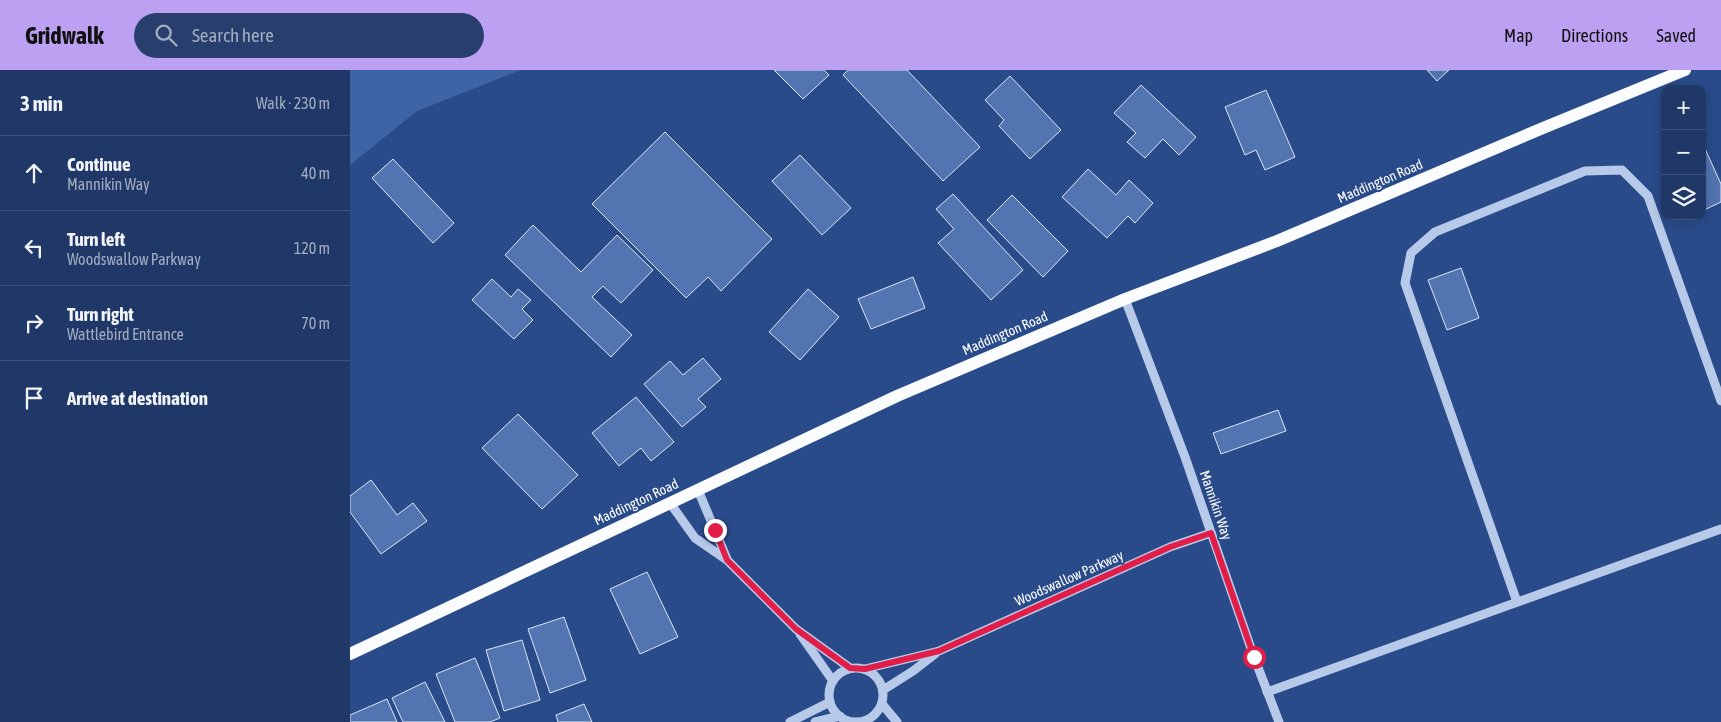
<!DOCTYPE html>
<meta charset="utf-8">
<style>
body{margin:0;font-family:"Asap Condensed",sans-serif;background:#283f6e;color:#f1f3f6}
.controls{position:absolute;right:15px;top:15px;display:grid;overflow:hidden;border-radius:10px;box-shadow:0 2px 12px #0003}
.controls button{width:45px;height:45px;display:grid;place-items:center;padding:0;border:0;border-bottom:1px solid #3d527c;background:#203868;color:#f1f3f6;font:25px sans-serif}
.stop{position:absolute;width:15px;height:15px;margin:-11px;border:4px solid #e11d48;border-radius:50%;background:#fff}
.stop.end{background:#e11d48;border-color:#fff;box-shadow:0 1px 5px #0008}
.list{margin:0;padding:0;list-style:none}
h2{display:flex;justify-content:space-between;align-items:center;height:65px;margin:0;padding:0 20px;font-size:21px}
h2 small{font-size:16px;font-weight:400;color:#a2acc0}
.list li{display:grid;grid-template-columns:32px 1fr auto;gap:15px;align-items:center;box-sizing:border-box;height:75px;padding:0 20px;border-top:1px solid #3d527c}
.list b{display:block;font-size:19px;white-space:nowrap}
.list p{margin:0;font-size:16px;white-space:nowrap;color:#a2acc0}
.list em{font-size:16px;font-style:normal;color:#a2acc0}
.icon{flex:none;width:28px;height:28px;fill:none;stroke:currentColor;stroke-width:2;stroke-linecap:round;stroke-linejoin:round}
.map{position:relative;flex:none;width:1371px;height:652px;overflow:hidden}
header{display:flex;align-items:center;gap:30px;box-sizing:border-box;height:70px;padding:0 25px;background:#bca0f2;color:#111}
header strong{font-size:24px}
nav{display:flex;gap:28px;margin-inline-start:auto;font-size:18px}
.search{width:350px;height:45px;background:#283f6e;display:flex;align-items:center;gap:12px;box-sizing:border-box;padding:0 18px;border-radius:28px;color:#a2acc0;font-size:19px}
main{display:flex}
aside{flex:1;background:#203868}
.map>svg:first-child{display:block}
.green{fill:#3e64a6}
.building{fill:#5274b1;stroke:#dbe6f7}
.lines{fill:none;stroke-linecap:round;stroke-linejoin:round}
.minor{stroke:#b8cae9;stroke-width:9}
.major{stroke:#fafcfe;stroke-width:12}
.route{stroke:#e11d48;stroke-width:6}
.labels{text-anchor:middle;stroke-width:4;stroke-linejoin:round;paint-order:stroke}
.street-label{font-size:14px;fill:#fff;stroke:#2a4b8a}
</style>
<header>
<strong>Gridwalk</strong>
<div class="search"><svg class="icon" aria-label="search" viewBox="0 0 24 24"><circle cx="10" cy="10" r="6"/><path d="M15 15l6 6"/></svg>Search here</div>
<nav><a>Map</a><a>Directions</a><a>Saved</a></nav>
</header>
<main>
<aside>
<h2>3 min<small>Walk · 230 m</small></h2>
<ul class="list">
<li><svg class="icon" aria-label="ahead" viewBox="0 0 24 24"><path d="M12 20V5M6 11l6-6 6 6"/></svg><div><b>Continue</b><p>Mannikin Way</p></div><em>40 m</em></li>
<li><svg class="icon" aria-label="left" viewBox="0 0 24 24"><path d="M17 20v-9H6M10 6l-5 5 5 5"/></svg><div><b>Turn left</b><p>Woodswallow Parkway</p></div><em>120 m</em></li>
<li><svg class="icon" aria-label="right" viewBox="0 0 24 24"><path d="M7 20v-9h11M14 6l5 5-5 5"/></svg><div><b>Turn right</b><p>Wattlebird Entrance</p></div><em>70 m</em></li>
<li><svg class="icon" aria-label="arrive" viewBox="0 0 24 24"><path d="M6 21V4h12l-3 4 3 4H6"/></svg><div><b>Arrive at destination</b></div></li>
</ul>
</aside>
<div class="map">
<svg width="1371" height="652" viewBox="0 0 1371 652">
<rect width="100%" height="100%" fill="#2a4b8a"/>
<polygon class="green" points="0,0 171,0 67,41 0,95"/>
<g class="building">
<polygon points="424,0 474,0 479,5 453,29"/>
<polygon points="498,0 557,0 630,77 593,111 493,5"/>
<polygon points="1077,0 1099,0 1087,11"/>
<polygon points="660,6 711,60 680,89 649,56 654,50 635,30"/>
<polygon points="791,15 846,67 829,85 813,69 795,88 777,72 786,63 764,43"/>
<polygon points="916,20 945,87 915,100 906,80 895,85 875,37"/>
<polygon points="315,62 422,169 371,221 358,207 336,228 242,134"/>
<polygon points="1352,72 1371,114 1371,132 1352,141"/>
<polygon points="450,85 501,138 472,165 422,111"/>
<polygon points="43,89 104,153 83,173 22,108"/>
<polygon points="738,99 766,125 779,110 803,133 785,153 778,146 757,168 712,127"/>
<polygon points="603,124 673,200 641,230 588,173 604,159 586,139"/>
<polygon points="662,125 718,181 693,207 637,150"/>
<polygon points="183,155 231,202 267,165 303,200 271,233 253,216 242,227 282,265 261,287 155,185"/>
<polygon points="1111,198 1129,248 1097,260 1078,210"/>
<polygon points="563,207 575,238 521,259 508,229"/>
<polygon points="142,209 161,227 168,219 181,230 172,239 183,250 164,269 122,230"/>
<polygon points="458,219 489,247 450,290 419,262"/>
<polygon points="353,288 371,309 348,329 356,337 332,357 294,314 320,291 333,305"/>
<polygon points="286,327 324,372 301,391 291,378 269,396 242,363"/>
<polygon points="928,340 936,361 871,384 863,363"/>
<polygon points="168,344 228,405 192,439 132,378"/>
<polygon points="21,410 47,445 63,433 77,451 31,484 0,442 0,426"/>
<polygon points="297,502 328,567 290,584 260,519"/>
<polygon points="214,547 236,610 200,623 178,559"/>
<polygon points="172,570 190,630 154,641 136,580"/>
<polygon points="125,588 150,648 140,652 105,652 86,604"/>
<polygon points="75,612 95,652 53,652 42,628"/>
<polygon points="37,629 47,652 0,652 0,645"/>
<polygon points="234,634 242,652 208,652 206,645"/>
</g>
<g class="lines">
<g class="minor">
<polyline points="775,229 835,387 904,587 929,652"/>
<polyline points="348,420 377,489"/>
<polyline points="320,433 345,468 377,490 446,559 500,598"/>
<polyline points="1167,532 1055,213 1061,183 1085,162 1235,101 1272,100 1298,126 1371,331"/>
<polyline points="450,564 483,611"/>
<circle cx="506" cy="625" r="27"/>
<polyline points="515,599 589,581 820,477 861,463"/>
<polyline points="533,620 563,601 585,584"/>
<polyline points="917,622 1371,459"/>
<polyline points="532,634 547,652"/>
<polyline points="440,652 480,632"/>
<polyline points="465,652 490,646"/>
</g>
<polyline class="major" points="0,584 547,326 775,229 927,171 1193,58 1335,0"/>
</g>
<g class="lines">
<polyline class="route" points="365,460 377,490 446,559 500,598 515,599 589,581 820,477 861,463 904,587"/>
</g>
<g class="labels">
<g class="street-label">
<text transform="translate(1030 111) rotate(-23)" y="5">Maddington Road</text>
<text transform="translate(655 263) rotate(-23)" y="5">Maddington Road</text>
<text transform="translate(286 432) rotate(-25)" y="5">Maddington Road</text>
<text transform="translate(866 435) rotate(71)" y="5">Mannikin Way</text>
<text transform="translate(719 508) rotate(-24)" y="5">Woodswallow Parkway</text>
</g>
</g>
</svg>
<div class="controls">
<button>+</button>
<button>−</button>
<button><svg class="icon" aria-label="layers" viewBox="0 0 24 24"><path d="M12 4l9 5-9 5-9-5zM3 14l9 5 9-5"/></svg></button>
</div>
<div class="stop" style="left:904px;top:587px"></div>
<div class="stop end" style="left:365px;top:460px"></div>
</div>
</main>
